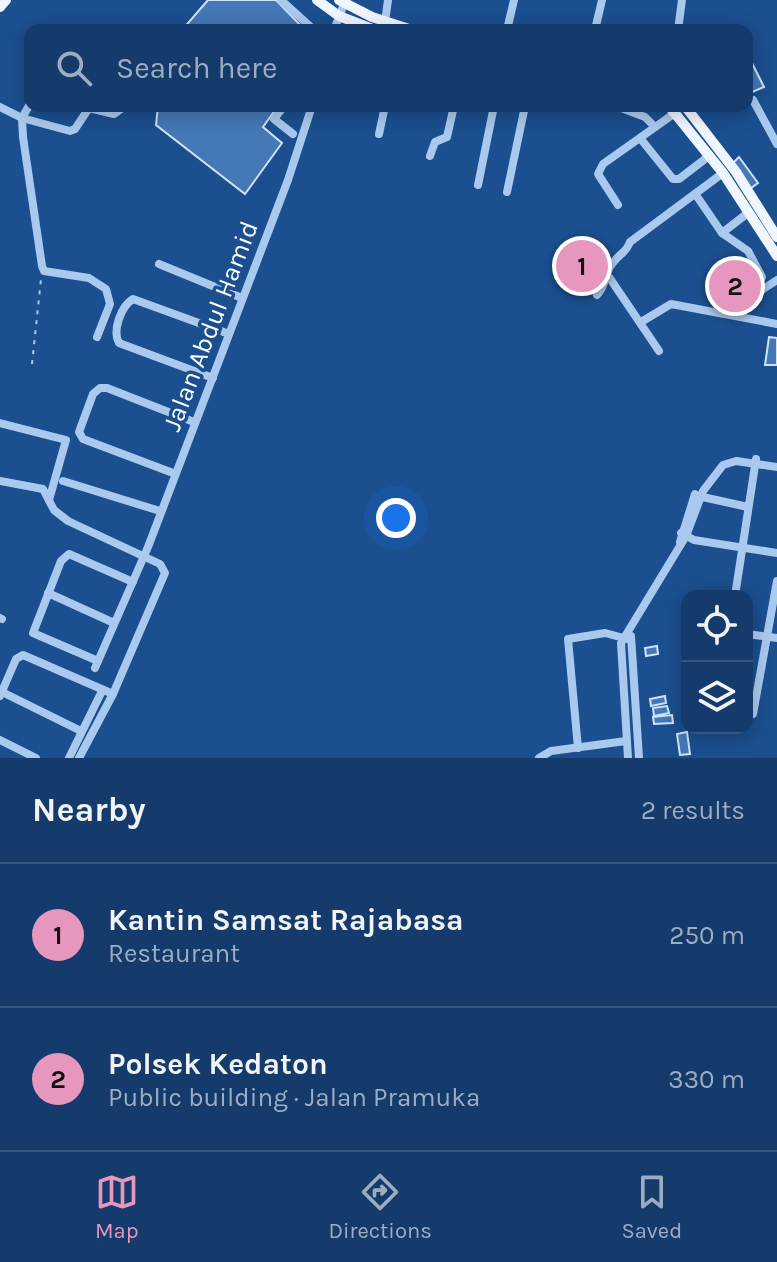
<!DOCTYPE html>
<meta charset="utf-8">
<style>
body{margin:0;font-family:Karla,sans-serif;background:#214673;color:#f1f3f6}
.controls{position:absolute;right:24px;bottom:24px;display:grid;overflow:hidden;border-radius:16px;box-shadow:0 4px 20px #0003}
.controls button{width:72px;height:72px;display:grid;place-items:center;padding:0;border:0;border-bottom:2px solid #33557e;background:#143b6b;color:#f1f3f6;font:40px sans-serif}
.you{position:absolute;left:396px;top:518px;width:28px;height:28px;margin:-20px;border:6px solid #fff;border-radius:50%;background:#1a73e8;box-shadow:0 0 0 12px #1a73e833}
.badge{display:grid;place-items:center;width:52px;height:52px;border-radius:50%;background:#e797bd;color:#111;font-size:26px;font-weight:700}
.pin{position:absolute;translate:-50% -50%;border:4px solid #fff;box-shadow:0 2px 8px #0006}
.list{margin:0;padding:0;list-style:none}
h2{display:flex;justify-content:space-between;align-items:center;height:104px;margin:0;padding:0 32px;font-size:34px}
h2 small{font-size:26px;font-weight:400;color:#9dadc1}
.list li{display:grid;grid-template-columns:52px 1fr auto;gap:24px;align-items:center;box-sizing:border-box;height:144px;padding:0 32px;border-top:2px solid #33557e}
.list b{display:block;font-size:30px;white-space:nowrap}
.list p{margin:0;font-size:26px;white-space:nowrap;color:#9dadc1}
.list em{font-size:26px;font-style:normal;color:#9dadc1}
.icon{flex:none;width:44px;height:44px;fill:none;stroke:currentColor;stroke-width:2;stroke-linecap:round;stroke-linejoin:round}
.map{position:relative;flex:none;width:777px;height:758px;overflow:hidden}
.search{position:absolute;background:#143b6b;box-shadow:0 4px 20px #0003;left:24px;right:24px;top:24px;height:88px;display:flex;align-items:center;gap:20px;box-sizing:border-box;padding:0 28px;border-radius:16px;color:#9dadc1;font-size:30px}
.sheet{height:392px;background:#143b6b}
nav{display:flex;justify-content:space-around;align-items:center;box-sizing:border-box;height:112px;border-top:2px solid #33557e;background:#143b6b;font-size:22px;color:#9dadc1}
nav a{display:grid;justify-items:center;gap:4px}
nav .on{color:#e797bd}
.map>svg:first-child{display:block}
.building{fill:#4478b7;stroke:#cfe3fa;stroke-width:2}
.lines{fill:none;stroke-linecap:round;stroke-linejoin:round}
.path{stroke:#a9c9ee;stroke-width:2;stroke-dasharray:4 6;stroke-linecap:butt}
.minor{stroke:#a9c9ee;stroke-width:8}
.major{stroke:#f0f6ff;stroke-width:10}
.labels{text-anchor:middle;stroke-width:7;stroke-linejoin:round;paint-order:stroke}
.street-label{font-size:26px;fill:#fff;stroke:#1b4f8f}
</style>
<div class="map">
<svg width="777" height="758" viewBox="0 0 777 758">
<rect width="100%" height="100%" fill="#1b4f8f"/>
<g class="building">
<polygon points="208,0 276,0 305,30 182,30"/>
<polygon points="751,61 764,87 750,93 747,64"/>
<polygon points="158,106 278,106 263,127 282,143 245,194 156,125"/>
<polygon points="739,157 758,183 751,188 733,163"/>
<polygon points="769,337 777,338 777,365 765,365"/>
<polygon points="657,646 658,654 646,656 645,648"/>
<polygon points="665,696 666,703 651,706 650,699"/>
<polygon points="667,706 669,713 654,716 653,708"/>
<polygon points="672,715 673,723 654,724 653,717"/>
<polygon points="687,732 690,754 680,755 677,734"/>
</g>
<g class="lines">
<polyline class="path" points="32,364 41,279"/>
<g class="minor">
<polyline points="281,0 314,30"/>
<polyline points="385,22 388,0"/>
<polyline points="334,30 344,4"/>
<polyline points="507,30 514,0"/>
<polyline points="595,30 602,0"/>
<polyline points="678,30 682,0"/>
<polyline points="753,100 777,144"/>
<polyline points="30,104 22,118 23,137 42,266 44,271 89,278 106,289 110,304 97,337"/>
<polyline points="284,106 274,119 293,134"/>
<polyline points="616,106 645,117 655,127"/>
<polyline points="0,107 22,118 70,131 75,129 89,108 114,114 125,106"/>
<polyline points="379,134 385,106"/>
<polyline points="640,138 673,179 679,179 709,156"/>
<polyline points="430,156 435,142 447,137 454,106"/>
<polyline points="478,185 494,106"/>
<polyline points="507,192 525,106"/>
<polyline points="696,195 722,233 749,212"/>
<polyline points="618,205 598,174 603,164 675,113"/>
<polyline points="159,264 242,298"/>
<polyline points="609,277 659,351"/>
<path d="M597,295C607,285 604,274 612,264C619,254 626,253 630,242L723,173"/>
<polyline points="754,295 777,280"/>
<polyline points="722,313 754,296 762,277 748,251 722,233"/>
<polyline points="641,322 671,304 777,324"/>
<path d="M213,378L119,343C112,331 121,306 133,299L229,334"/>
<polyline points="0,423 66,440 49,500"/>
<polyline points="173,473 83,439 79,432 93,394 100,388 107,388 194,422"/>
<polyline points="0,481 43,489 54,510 68,521 160,564 165,573 113,694 79,758"/>
<polyline points="63,481 160,511"/>
<polyline points="698,496 748,507"/>
<polyline points="681,533 694,540 777,553"/>
<polyline points="680,542 695,494"/>
<polyline points="48,593 114,623"/>
<polyline points="735,596 756,459"/>
<polyline points="0,618 2,619"/>
<polyline points="747,634 777,638"/>
<polyline points="631,636 639,758"/>
<polyline points="98,661 33,633 61,561 69,554 133,582"/>
<polyline points="95,668 148,547 288,180 312,106"/>
<polyline points="2,692 81,731"/>
<polyline points="0,696 16,659 23,655 113,694"/>
<polyline points="747,716 753,714 777,581"/>
<polyline points="0,740 36,758"/>
<polyline points="578,748 568,639 605,633 631,640"/>
<polyline points="69,758 102,691"/>
<polyline points="539,758 551,751 626,741"/>
<polyline points="628,758 621,643 686,536 703,491 723,465 736,461 777,467"/>
</g>
<g class="major">
<polyline points="317,0 339,16 375,30"/>
<polyline points="339,0 372,17 412,30"/>
<polyline points="0,7 6,0"/>
<polyline points="669,106 723,173 777,256"/>
<polyline points="685,106 736,172 777,237"/>
</g>
</g>
<g class="labels">
<g class="street-label">
<text transform="translate(210 326) rotate(-69)" y="9">Jalan Abdul Hamid</text>
</g>
</g>
</svg>
<div class="controls">
<button><svg class="icon" aria-label="locate" viewBox="0 0 24 24"><circle cx="12" cy="12" r="6"/><path d="M12 2v4M12 18v4M2 12h4M18 12h4"/></svg></button>
<button><svg class="icon" aria-label="layers" viewBox="0 0 24 24"><path d="M12 4l9 5-9 5-9-5zM3 14l9 5 9-5"/></svg></button>
</div>
<div class="you"></div>
<div class="pin badge" style="left:582px;top:266px">1</div>
<div class="pin badge" style="left:735px;top:286px">2</div>
<div class="search"><svg class="icon" aria-label="search" viewBox="0 0 24 24"><circle cx="10" cy="10" r="6"/><path d="M15 15l6 6"/></svg>Search here</div>
</div>
<section class="sheet">
<h2>Nearby<small>2 results</small></h2>
<ul class="list">
<li><span class="badge">1</span><div><b>Kantin Samsat Rajabasa</b><p>Restaurant</p></div><em>250 m</em></li>
<li><span class="badge">2</span><div><b>Polsek Kedaton</b><p>Public building · Jalan Pramuka</p></div><em>330 m</em></li>
</ul>
</section>
<nav>
<a class="on"><svg class="icon" aria-label="map" viewBox="0 0 24 24"><path d="M3 6l6-2 6 2 6-2v14l-6 2-6-2-6 2zM9 4v14M15 6v14"/></svg>Map</a>
<a><svg class="icon" aria-label="directions" viewBox="0 0 24 24"><path d="M12 3l9 9-9 9-9-9zM9 14v-3h6M13 9l2 2-2 2"/></svg>Directions</a>
<a><svg class="icon" aria-label="saved" viewBox="0 0 24 24"><path d="M7 4h10v16l-5-4-5 4z"/></svg>Saved</a>
</nav>
